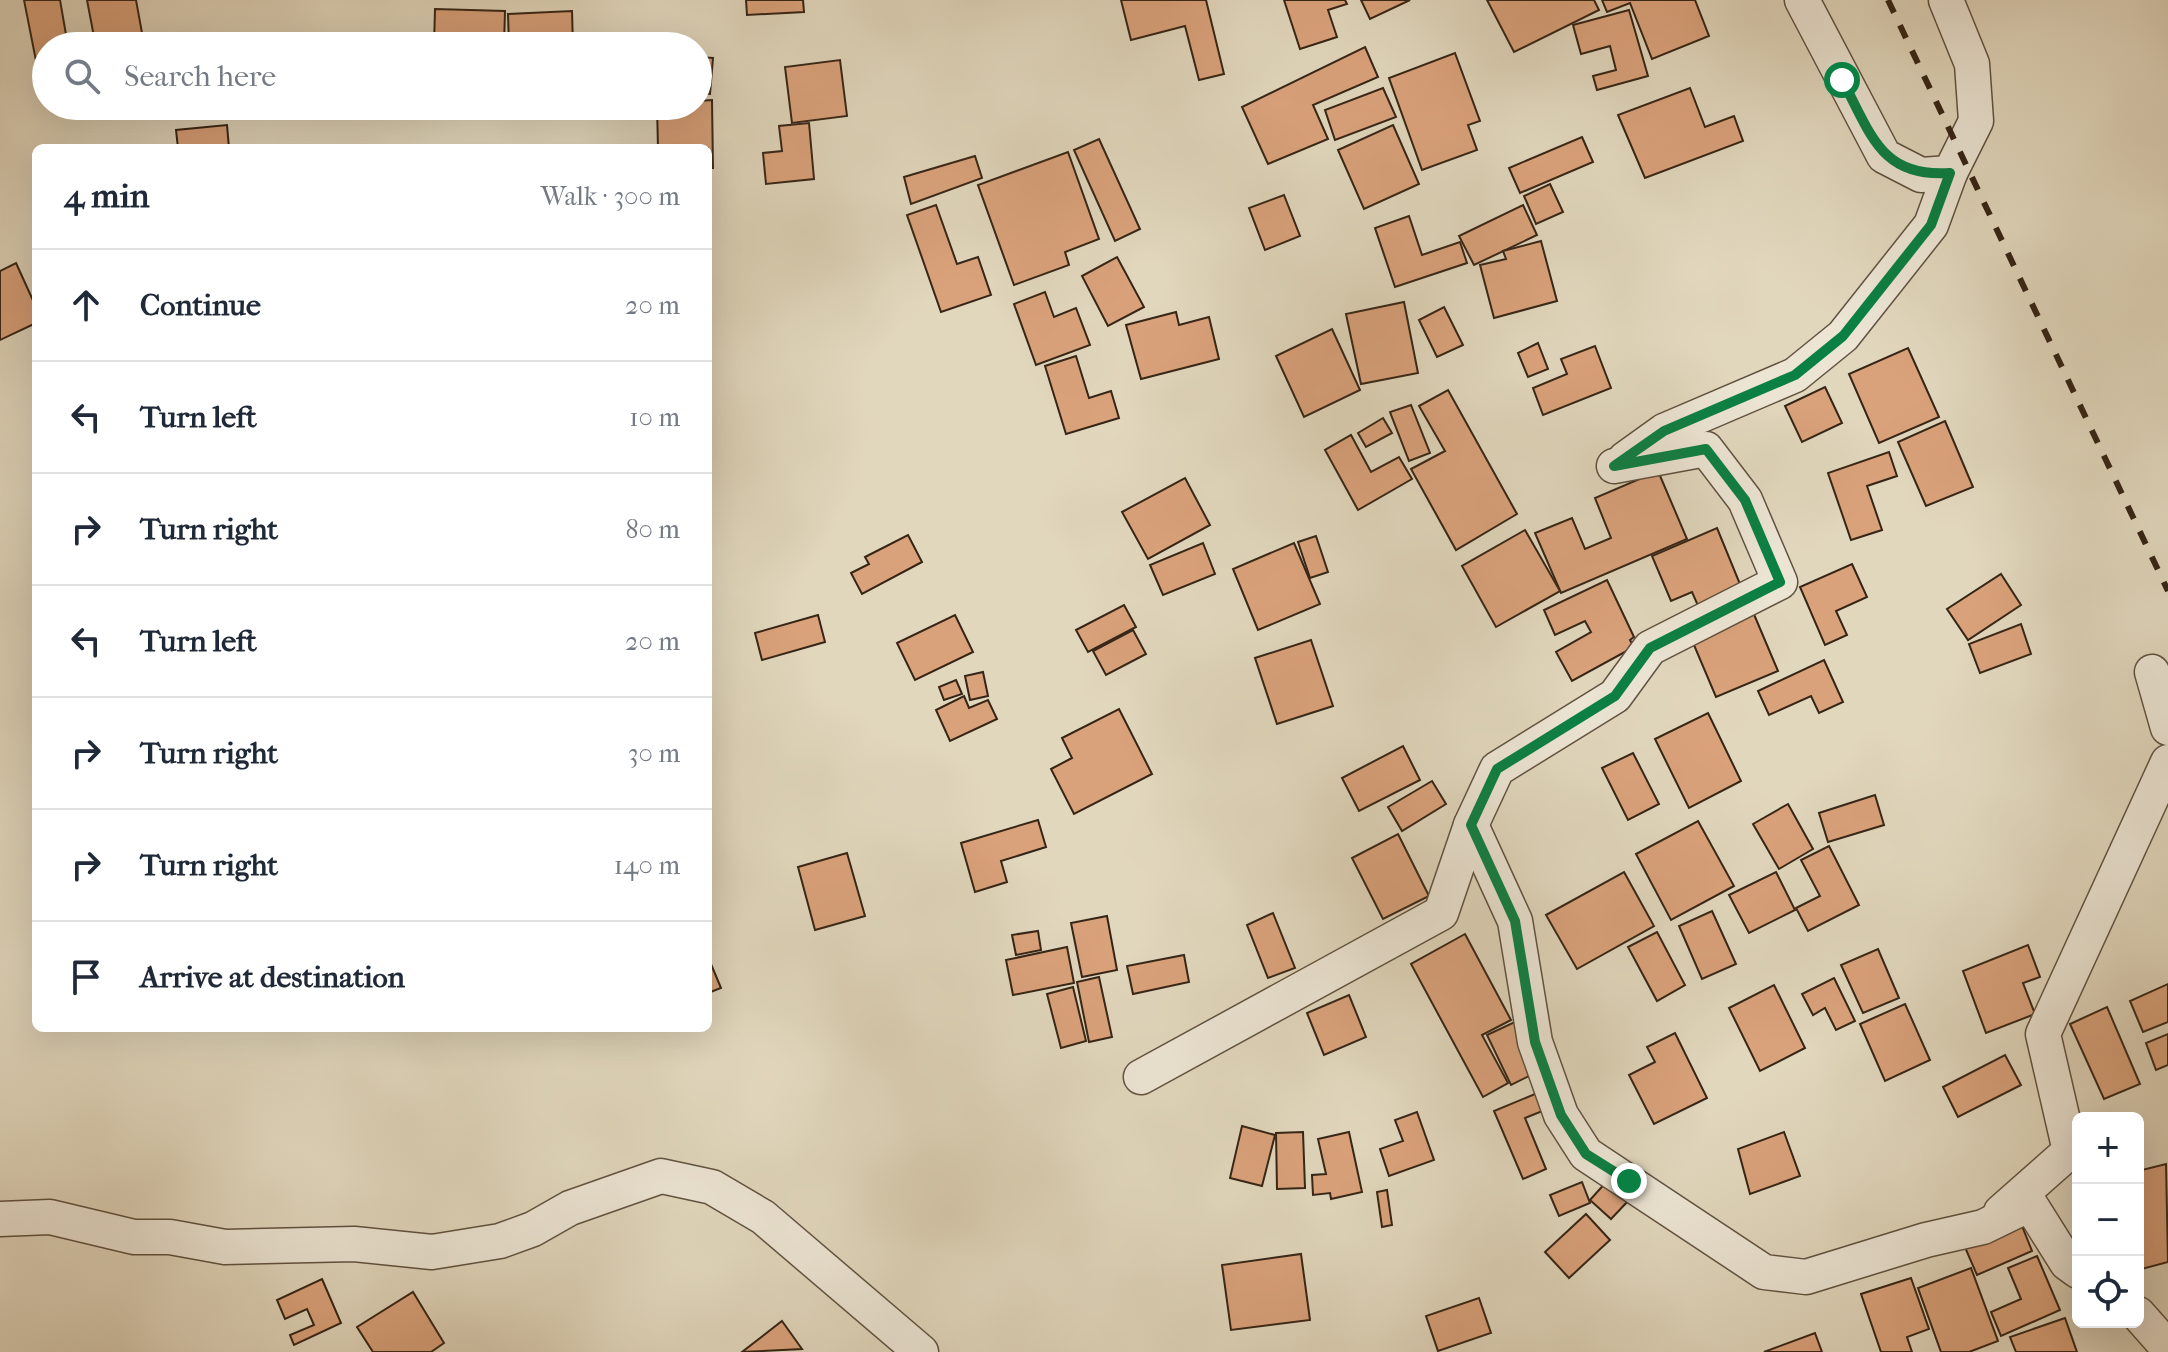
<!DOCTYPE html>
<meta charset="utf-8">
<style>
body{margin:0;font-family:"IM FELL French Canon",serif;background:#f2f2f3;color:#1f2937}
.controls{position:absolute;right:24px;bottom:24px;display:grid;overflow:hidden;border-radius:12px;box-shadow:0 8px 32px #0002}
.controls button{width:72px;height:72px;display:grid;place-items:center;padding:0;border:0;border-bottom:2px solid #e0e1e3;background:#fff;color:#1f2937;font:40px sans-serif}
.stop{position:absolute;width:24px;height:24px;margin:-18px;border:6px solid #0b8043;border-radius:50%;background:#fff}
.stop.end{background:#0b8043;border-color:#fff;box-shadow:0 2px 8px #0008}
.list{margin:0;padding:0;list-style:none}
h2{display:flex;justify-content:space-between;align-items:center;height:104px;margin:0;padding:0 32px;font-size:34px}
h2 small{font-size:26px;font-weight:400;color:#747a83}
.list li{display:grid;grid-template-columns:52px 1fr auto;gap:24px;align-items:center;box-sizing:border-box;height:112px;padding:0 32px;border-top:2px solid #e0e1e3}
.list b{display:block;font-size:30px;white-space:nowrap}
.list em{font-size:26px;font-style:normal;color:#747a83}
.icon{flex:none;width:44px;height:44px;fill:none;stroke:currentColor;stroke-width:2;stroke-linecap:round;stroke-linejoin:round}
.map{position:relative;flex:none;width:2168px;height:1352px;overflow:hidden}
.search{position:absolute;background:#fff;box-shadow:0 8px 32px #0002;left:32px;top:32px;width:680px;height:88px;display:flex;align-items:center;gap:20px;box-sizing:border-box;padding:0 28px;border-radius:44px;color:#747a83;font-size:30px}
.panel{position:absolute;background:#fff;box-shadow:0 8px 32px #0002;left:32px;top:144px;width:680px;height:888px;border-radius:12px}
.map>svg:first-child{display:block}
.building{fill:#daa27b;stroke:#362516;stroke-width:2}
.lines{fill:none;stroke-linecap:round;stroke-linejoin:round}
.minor-casing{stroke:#615240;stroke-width:37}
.minor{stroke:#ece5d4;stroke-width:34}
.rail{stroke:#362516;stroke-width:6;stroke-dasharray:14 14;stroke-linecap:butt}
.route{stroke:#0b8043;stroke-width:10}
</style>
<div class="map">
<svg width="2168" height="1352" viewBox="0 0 2168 1352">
<rect width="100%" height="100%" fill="#e1d7bd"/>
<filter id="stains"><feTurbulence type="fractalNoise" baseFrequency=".0025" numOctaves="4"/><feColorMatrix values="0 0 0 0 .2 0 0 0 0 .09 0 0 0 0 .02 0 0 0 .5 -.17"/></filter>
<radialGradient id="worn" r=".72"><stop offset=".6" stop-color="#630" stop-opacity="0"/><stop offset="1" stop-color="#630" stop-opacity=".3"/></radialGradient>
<g class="building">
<polygon points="24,0 60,0 68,46 46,46 46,74 39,76"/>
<polygon points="87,0 136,0 142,33 95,42"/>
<polygon points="746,0 803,0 804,12 747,15"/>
<polygon points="1121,0 1206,0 1224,74 1199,80 1185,26 1131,40"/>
<polygon points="1284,0 1345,0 1347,4 1328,10 1337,37 1300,49"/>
<polygon points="1361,0 1410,0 1370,19"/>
<polygon points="1487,0 1594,0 1599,10 1514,52"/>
<polygon points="1602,0 1695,0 1709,36 1652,59 1630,3 1607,12"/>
<polygon points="435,9 505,11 504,46 434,46"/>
<polygon points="1629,10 1648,76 1597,90 1593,76 1616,70 1610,46 1581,54 1573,25"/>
<polygon points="572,11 573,46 509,46 508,14"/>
<polygon points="1365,47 1378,77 1313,105 1328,139 1268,164 1242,107"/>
<polygon points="1455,53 1480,121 1468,125 1477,150 1422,170 1389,78"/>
<polygon points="698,57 713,58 710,94 698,93"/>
<polygon points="840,60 847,116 792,123 785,67"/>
<polygon points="1383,88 1396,117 1335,140 1325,110"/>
<polygon points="1690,88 1705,127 1734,116 1743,141 1645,178 1618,115"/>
<polygon points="712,100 713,168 708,168 708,148 658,148 657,106 698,106 698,101"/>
<polygon points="809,123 814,179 766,184 763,153 782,151 779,126"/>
<polygon points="227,125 229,148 178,148 176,130"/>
<polygon points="1393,125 1419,184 1364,209 1338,150"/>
<polygon points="1582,137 1593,162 1520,193 1509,168"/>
<polygon points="1099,139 1140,229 1115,241 1074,150"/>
<polygon points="1068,152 1099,239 1065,252 1069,265 1014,285 978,185"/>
<polygon points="975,156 982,178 911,204 904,177"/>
<polygon points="1550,184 1563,212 1536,224 1524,196"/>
<polygon points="1284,195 1300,236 1265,250 1249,208"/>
<polygon points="936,205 957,264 978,257 991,295 941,312 907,215"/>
<polygon points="1523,205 1537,235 1474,265 1459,236"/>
<polygon points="1409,216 1422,255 1460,242 1467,263 1395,287 1375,228"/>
<polygon points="1541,241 1557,301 1494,318 1480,265 1506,259 1503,251"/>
<polygon points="1117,257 1144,307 1108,326 1082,276"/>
<polygon points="16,263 36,307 36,323 0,340 0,271"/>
<polygon points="1045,292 1054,317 1076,308 1090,345 1036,365 1014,304"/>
<polygon points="1404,302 1418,373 1361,384 1346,314"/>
<polygon points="1444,307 1463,345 1437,357 1419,320"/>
<polygon points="1176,312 1179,325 1209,317 1219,359 1141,379 1126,325"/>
<polygon points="1332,329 1360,390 1304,417 1276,356"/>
<polygon points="1538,343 1548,369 1528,377 1518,353"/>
<polygon points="1595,346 1611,388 1543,415 1533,388 1567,374 1561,359"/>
<polygon points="1908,348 1939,417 1879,443 1849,374"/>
<polygon points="1076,356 1089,398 1111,391 1119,418 1066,434 1045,366"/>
<polygon points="1825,387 1842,423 1802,442 1785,406"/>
<polygon points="1448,390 1517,514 1456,550 1411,469 1445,451 1419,406"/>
<polygon points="1411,405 1430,453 1409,461 1390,412"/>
<polygon points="1383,418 1392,433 1366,447 1358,433"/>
<polygon points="1945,421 1973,487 1926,506 1898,442"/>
<polygon points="1351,435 1371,472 1399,457 1412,479 1358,510 1325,450"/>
<polygon points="1889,452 1897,476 1867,486 1882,530 1851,540 1828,473"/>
<polygon points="1658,471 1687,539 1561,593 1535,533 1572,518 1585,549 1611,538 1595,498"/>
<polygon points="1185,478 1210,525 1148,559 1122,512"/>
<polygon points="1717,528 1742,589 1699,608 1692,592 1671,601 1652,556"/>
<polygon points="1525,530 1560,591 1496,627 1462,566"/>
<polygon points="908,535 922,562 862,594 851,573 869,564 865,557"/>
<polygon points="1316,536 1328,572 1310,578 1298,542"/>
<polygon points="1203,543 1215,574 1163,595 1150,565"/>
<polygon points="1294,543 1320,604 1258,630 1233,569"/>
<polygon points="1852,564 1867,597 1836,611 1847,635 1825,645 1800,587"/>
<polygon points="2001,574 2021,605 1968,640 1947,609"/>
<polygon points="1607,580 1634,637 1630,640 1634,647 1572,681 1556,652 1591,632 1585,621 1555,635 1544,610"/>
<polygon points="1124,605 1136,627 1088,652 1076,630"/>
<polygon points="1753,612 1778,671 1716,697 1691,638"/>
<polygon points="818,615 825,642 762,660 755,633"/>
<polygon points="955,615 973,652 915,680 897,643"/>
<polygon points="2021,624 2031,654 1980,673 1969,644"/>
<polygon points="1133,630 1146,654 1106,675 1093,651"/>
<polygon points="1311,640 1333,706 1277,724 1255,658"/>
<polygon points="1824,660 1843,702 1819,713 1811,696 1769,715 1758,691"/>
<polygon points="983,672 988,696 970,700 965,676"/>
<polygon points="956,680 962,694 944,700 939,687"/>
<polygon points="964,696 969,708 988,700 997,719 950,741 936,710"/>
<polygon points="1119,709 1152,774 1074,814 1051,769 1072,758 1062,738"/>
<polygon points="1708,713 1741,781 1689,808 1655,739"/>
<polygon points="1403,746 1420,780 1359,811 1342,778"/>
<polygon points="1633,753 1659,804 1628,820 1602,768"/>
<polygon points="1432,781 1446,804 1402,831 1388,807"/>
<polygon points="1875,795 1884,825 1828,842 1819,813"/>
<polygon points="1788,804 1813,849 1779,869 1753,824"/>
<polygon points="1038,820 1046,847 1001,861 1007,882 975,892 961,843"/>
<polygon points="1698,821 1734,886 1671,920 1636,854"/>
<polygon points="1398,834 1429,896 1383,919 1352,858"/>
<polygon points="1829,846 1859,905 1808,931 1796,908 1820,896 1801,860"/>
<polygon points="847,853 865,916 815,930 798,867"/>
<polygon points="1624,872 1654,926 1577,969 1546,915"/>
<polygon points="1776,872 1795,910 1749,933 1729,895"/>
<polygon points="1712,911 1736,964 1702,979 1679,926"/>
<polygon points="1273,913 1295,968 1268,978 1247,925"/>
<polygon points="1107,916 1117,970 1082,977 1071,923"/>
<polygon points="1038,931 1041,950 1016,955 1012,935"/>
<polygon points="1657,932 1685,985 1657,1001 1628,947"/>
<polygon points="1465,934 1511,1020 1482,1035 1508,1083 1483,1097 1411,964"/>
<polygon points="2028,945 2040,977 2023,983 2035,1014 1986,1033 1963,971"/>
<polygon points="1067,947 1074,983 1013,995 1006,960"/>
<polygon points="1878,949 1899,998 1863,1013 1841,965"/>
<polygon points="1184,955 1189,982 1133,994 1127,966"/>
<polygon points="708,957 721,988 708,993"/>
<polygon points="1099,977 1112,1037 1089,1042 1077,982"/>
<polygon points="1834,978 1855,1021 1836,1030 1825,1008 1813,1015 1802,994"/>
<polygon points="2168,984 2168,1022 2143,1032 2130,1001"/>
<polygon points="1774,985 1805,1048 1760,1071 1729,1008"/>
<polygon points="1073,987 1086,1041 1061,1048 1047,994"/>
<polygon points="1349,995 1366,1037 1324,1055 1307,1013"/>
<polygon points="1905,1004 1930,1060 1885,1081 1860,1024"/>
<polygon points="2107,1007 2140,1084 2104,1099 2070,1024"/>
<polygon points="1519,1020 1543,1069 1511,1085 1487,1035"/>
<polygon points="1675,1033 1707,1098 1654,1124 1629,1075 1655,1062 1647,1047"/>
<polygon points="2168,1034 2168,1065 2156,1070 2146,1043"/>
<polygon points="2005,1055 2021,1085 1958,1117 1943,1087"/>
<polygon points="1547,1089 1555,1106 1525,1118 1546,1169 1523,1179 1494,1111"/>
<polygon points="1417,1112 1434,1160 1389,1176 1380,1149 1403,1141 1395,1120"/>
<polygon points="1242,1126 1275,1135 1262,1186 1230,1178"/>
<polygon points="1303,1132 1305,1188 1277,1189 1276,1133"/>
<polygon points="1349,1132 1362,1192 1331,1199 1330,1193 1313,1195 1312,1175 1326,1174 1318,1139"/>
<polygon points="1784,1132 1800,1176 1750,1194 1738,1149"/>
<polygon points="2166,1164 2168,1262 2138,1270 2138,1171"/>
<polygon points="1608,1180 1629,1200 1611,1219 1590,1200"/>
<polygon points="1582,1182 1590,1203 1559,1216 1550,1195"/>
<polygon points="1387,1190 1392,1225 1382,1227 1377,1192"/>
<polygon points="1586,1214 1610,1240 1569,1278 1545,1252"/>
<polygon points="2020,1221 2032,1251 1977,1275 1964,1245"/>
<polygon points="1301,1254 1310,1320 1231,1330 1222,1265"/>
<polygon points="2037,1256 2060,1310 2001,1336 1991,1312 2021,1299 2008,1268"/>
<polygon points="1971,1268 1998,1341 1969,1352 1941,1352 1918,1288"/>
<polygon points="1911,1278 1929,1329 1907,1337 1912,1352 1881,1352 1861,1294"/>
<polygon points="322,1279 341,1323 294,1345 290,1335 314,1325 307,1309 285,1319 277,1300"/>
<polygon points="413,1292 444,1343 431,1352 373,1352 357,1327"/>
<polygon points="1479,1298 1491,1333 1438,1351 1426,1316"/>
<polygon points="2065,1318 2077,1352 2016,1352 2010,1337"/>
<polygon points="782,1321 802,1349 742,1352"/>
<polygon points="1815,1333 1822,1352 1764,1352"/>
</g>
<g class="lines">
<g class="minor-casing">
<g id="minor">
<polyline points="1802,0 1884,156 1921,175 1950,173 1976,121 1972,64 1946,0"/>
<polyline points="1625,459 1664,431 1795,375 1843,336 1931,225 1950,173"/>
<polyline points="1614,466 1706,449 1745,500 1780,582 1650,648 1615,696 1497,769 1471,825 1515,921 1535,1042 1561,1115 1586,1154 1764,1272 1806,1277 1926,1240 1983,1227 2030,1204 2067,1263 2078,1271"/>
<polyline points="2152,672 2168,728"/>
<polyline points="1141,1077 1441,913 1471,825"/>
<polyline points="2001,1212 2070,1151 2043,1034 2168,762"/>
<polyline points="0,1219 50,1217 134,1237 170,1237 225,1247 354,1244 432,1252 500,1241 533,1229 570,1208 661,1176 712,1187 763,1217 921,1352"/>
<polyline points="2138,1314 2168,1348"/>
</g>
</g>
<use href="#minor" class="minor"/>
<polyline class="rail" points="1888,0 2168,591"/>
</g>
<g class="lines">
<path class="route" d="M1629,1181L1586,1154L1561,1115L1535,1042L1515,921L1471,825L1497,769L1615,696L1650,648L1780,582L1745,500L1706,449L1614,466L1664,431L1795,375L1843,336L1931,225L1950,173C1880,178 1871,133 1842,80"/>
</g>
<rect width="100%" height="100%" filter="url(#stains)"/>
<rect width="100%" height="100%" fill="url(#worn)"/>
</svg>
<div class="controls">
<button>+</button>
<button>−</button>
<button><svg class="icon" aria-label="locate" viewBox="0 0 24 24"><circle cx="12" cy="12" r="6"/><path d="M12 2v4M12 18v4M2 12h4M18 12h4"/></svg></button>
</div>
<div class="stop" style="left:1842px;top:80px"></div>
<div class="stop end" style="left:1629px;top:1181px"></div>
<div class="search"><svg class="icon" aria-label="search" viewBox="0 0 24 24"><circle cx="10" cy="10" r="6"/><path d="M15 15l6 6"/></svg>Search here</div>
<section class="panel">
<h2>4 min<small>Walk · 300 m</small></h2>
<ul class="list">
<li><svg class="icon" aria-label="ahead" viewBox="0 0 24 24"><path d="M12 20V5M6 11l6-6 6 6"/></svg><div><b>Continue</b></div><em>20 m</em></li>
<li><svg class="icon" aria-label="left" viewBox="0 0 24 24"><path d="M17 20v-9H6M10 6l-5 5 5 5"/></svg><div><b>Turn left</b></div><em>10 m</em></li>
<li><svg class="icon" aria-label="right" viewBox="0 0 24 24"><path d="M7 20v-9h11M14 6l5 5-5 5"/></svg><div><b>Turn right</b></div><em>80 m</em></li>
<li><svg class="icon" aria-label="left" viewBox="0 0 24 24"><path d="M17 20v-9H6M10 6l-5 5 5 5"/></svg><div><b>Turn left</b></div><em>20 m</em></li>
<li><svg class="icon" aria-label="right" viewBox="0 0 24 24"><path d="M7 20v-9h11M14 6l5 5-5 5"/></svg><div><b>Turn right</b></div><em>30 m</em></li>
<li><svg class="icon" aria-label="right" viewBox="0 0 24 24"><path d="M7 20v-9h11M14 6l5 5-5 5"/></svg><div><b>Turn right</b></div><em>140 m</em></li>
<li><svg class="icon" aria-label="arrive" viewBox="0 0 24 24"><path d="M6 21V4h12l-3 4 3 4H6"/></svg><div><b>Arrive at destination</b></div></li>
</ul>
</section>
</div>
